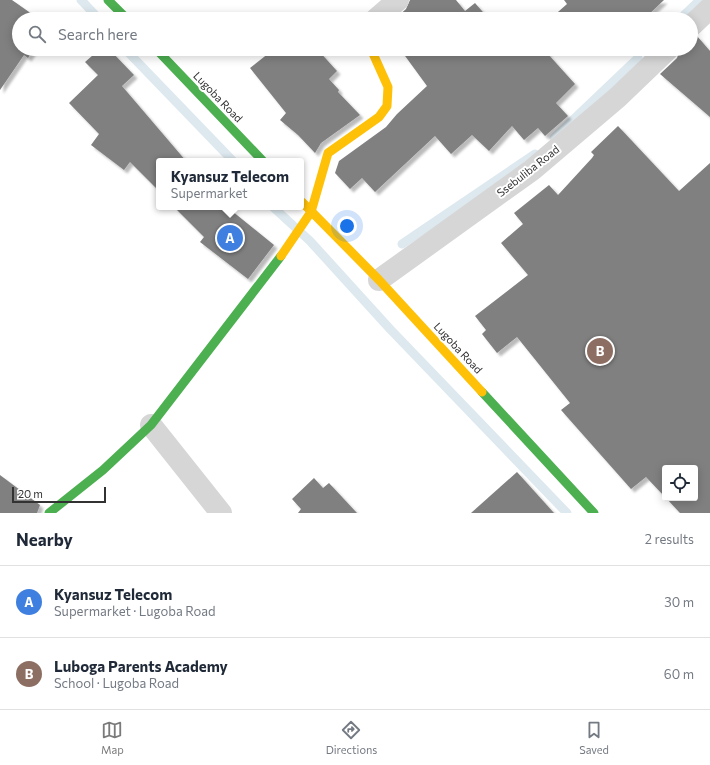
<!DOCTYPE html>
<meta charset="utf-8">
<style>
body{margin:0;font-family:Commissioner,sans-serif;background:#f2f2f3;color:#1f2937}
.controls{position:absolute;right:12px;bottom:12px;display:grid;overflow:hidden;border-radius:4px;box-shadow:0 2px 10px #0003}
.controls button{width:36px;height:36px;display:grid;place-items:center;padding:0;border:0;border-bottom:1px solid #e0e1e3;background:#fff;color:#1f2937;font:20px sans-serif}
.scale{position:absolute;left:12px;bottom:10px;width:94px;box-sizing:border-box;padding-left:4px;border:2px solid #323232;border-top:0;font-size:11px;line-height:14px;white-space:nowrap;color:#323232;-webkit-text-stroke:3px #fff;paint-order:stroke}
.you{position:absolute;left:347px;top:226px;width:14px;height:14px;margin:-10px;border:3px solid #fff;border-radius:50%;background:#1a73e8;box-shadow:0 0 0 6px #1a73e833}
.badge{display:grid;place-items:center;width:26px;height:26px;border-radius:50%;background:#7a7a7a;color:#fff;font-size:13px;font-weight:700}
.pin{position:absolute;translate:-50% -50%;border:2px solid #fff;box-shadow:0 1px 4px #0006}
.popup{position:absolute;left:156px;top:158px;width:148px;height:52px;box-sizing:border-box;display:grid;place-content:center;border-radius:4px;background:#fff;filter:drop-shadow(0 1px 3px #0005);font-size:13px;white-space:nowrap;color:#747a83}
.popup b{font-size:15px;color:#1f2937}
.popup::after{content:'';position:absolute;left:50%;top:100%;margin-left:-8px;border:8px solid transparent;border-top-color:#fff}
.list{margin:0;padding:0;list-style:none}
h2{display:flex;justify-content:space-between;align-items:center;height:52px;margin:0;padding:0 16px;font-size:17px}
h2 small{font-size:13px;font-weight:400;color:#747a83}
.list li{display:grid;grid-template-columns:26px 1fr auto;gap:12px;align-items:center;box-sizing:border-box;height:72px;padding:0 16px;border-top:1px solid #e0e1e3}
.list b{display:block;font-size:15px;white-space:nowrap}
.list p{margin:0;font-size:13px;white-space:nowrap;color:#747a83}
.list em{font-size:13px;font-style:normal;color:#747a83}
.icon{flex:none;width:22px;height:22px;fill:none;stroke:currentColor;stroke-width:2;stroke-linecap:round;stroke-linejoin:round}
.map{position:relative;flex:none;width:710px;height:513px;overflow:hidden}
.search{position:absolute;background:#fff;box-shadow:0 2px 10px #0003;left:12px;right:12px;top:12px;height:44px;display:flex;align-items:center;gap:10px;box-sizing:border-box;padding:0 14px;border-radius:22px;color:#747a83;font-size:15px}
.sheet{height:196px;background:#fff}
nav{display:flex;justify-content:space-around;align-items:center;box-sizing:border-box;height:56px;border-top:1px solid #e0e1e3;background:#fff;font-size:11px;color:#747a83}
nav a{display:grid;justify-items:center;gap:2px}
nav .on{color:#7a7a7a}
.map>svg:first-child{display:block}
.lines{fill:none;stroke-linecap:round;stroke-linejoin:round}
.stream{stroke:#dde9ef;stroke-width:9}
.building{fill:#808080;filter:url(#shadow)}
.street{stroke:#d6d6d6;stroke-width:22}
.fast{stroke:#4caf50;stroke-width:9}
.slow{stroke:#ffc107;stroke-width:9}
.labels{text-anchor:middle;stroke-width:4;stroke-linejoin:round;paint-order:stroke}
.street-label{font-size:11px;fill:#323232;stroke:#fff}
</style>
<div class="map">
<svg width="710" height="513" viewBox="0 0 710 513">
<defs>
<filter id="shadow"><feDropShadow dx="3.5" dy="3.5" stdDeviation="1" flood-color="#0004"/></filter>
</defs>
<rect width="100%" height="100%" fill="#fff"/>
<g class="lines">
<g class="stream">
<polyline points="81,0 99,19"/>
<polyline points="680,19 700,0"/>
<polyline points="125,49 233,161"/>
<polyline points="554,138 638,58"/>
<polyline points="273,207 310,241 390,329 567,513"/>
<polyline points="402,244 535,154"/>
</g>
</g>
<g class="building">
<polygon points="0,0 12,0 39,19 19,19 19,49 34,49 28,58 24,55 0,90"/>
<polygon points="410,0 456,0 465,11 475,3 489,19 395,19 406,9"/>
<polygon points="564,0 664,0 644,19 550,19 567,4"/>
<polygon points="697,36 710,51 710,117 660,74 677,58 680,49 691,49 691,38"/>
<polygon points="100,49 109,49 134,75 122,86 186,161 159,161 159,191 130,162 124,170 91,145 99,134 69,103 98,75 85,62"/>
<polygon points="274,49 317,49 337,71 329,79 339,90 338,92 360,115 321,143 315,153 298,135 280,120 286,113 250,68"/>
<polygon points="400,49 551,49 547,53 575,84 556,103 568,116 545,136 538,128 524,140 512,126 489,151 472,135 451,154 435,136 375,192 362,178 350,189 335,173 339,161 386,127 397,114 427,86"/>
<polygon points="618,126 679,191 710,163 710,513 680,513 666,498 695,498 695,468 665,468 665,497 646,477 631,489 561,410 570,403 517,337 497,353 482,334 486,330 475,316 528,275 501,243 523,224 514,213 549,185 558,195 592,158 594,155 591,152"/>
<polygon points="174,207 227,207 274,245 248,279 200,242 204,237"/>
<polygon points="517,472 554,513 471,513"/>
<polygon points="0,475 40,505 37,513 0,513"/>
<polygon points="314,478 323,488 329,483 357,513 298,513 301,509 292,499"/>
</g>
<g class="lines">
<g class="street">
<polyline points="376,19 398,0"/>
<polyline points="691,26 710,8"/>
<polyline points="379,280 532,170 618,97 668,49"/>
<polyline points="151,425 221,513"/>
</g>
<g class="fast">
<polyline points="108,0 127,19"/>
<polyline points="156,49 263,161"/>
<polyline points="482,392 594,513"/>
<polyline points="49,513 103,470 151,425 281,256"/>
</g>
<g class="slow">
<polyline points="302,202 379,280 482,392"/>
<polyline points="281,256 311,212 328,153 379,117 387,106 388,87 371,49"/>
</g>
</g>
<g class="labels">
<g class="street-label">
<text transform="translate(218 97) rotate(46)" y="4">Lugoba Road</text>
<text transform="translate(528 171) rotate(-38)" y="4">Ssebuliba Road</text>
<text transform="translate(458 348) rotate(47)" y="4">Lugoba Road</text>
</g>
</g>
</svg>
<div class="controls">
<button><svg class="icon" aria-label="locate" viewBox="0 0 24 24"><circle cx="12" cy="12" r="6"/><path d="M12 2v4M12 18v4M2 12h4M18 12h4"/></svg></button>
</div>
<div class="scale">20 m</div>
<div class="you"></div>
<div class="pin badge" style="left:230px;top:238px;background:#3f7fe0">A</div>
<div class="popup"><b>Kyansuz Telecom</b>Supermarket</div>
<div class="pin badge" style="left:600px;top:351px;background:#8d6e63">B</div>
<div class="search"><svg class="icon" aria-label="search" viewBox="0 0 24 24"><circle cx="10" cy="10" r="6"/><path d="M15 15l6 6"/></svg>Search here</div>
</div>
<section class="sheet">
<h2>Nearby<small>2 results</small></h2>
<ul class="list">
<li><span class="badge" style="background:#3f7fe0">A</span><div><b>Kyansuz Telecom</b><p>Supermarket · Lugoba Road</p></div><em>30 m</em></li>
<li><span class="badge" style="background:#8d6e63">B</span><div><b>Luboga Parents Academy</b><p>School · Lugoba Road</p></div><em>60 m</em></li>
</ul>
</section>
<nav>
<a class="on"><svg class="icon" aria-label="map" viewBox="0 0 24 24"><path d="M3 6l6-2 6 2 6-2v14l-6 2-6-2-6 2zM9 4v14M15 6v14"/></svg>Map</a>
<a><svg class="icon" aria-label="directions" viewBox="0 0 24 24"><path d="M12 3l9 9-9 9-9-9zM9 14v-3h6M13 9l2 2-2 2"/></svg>Directions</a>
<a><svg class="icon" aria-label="saved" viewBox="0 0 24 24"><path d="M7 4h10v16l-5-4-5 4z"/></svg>Saved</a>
</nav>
